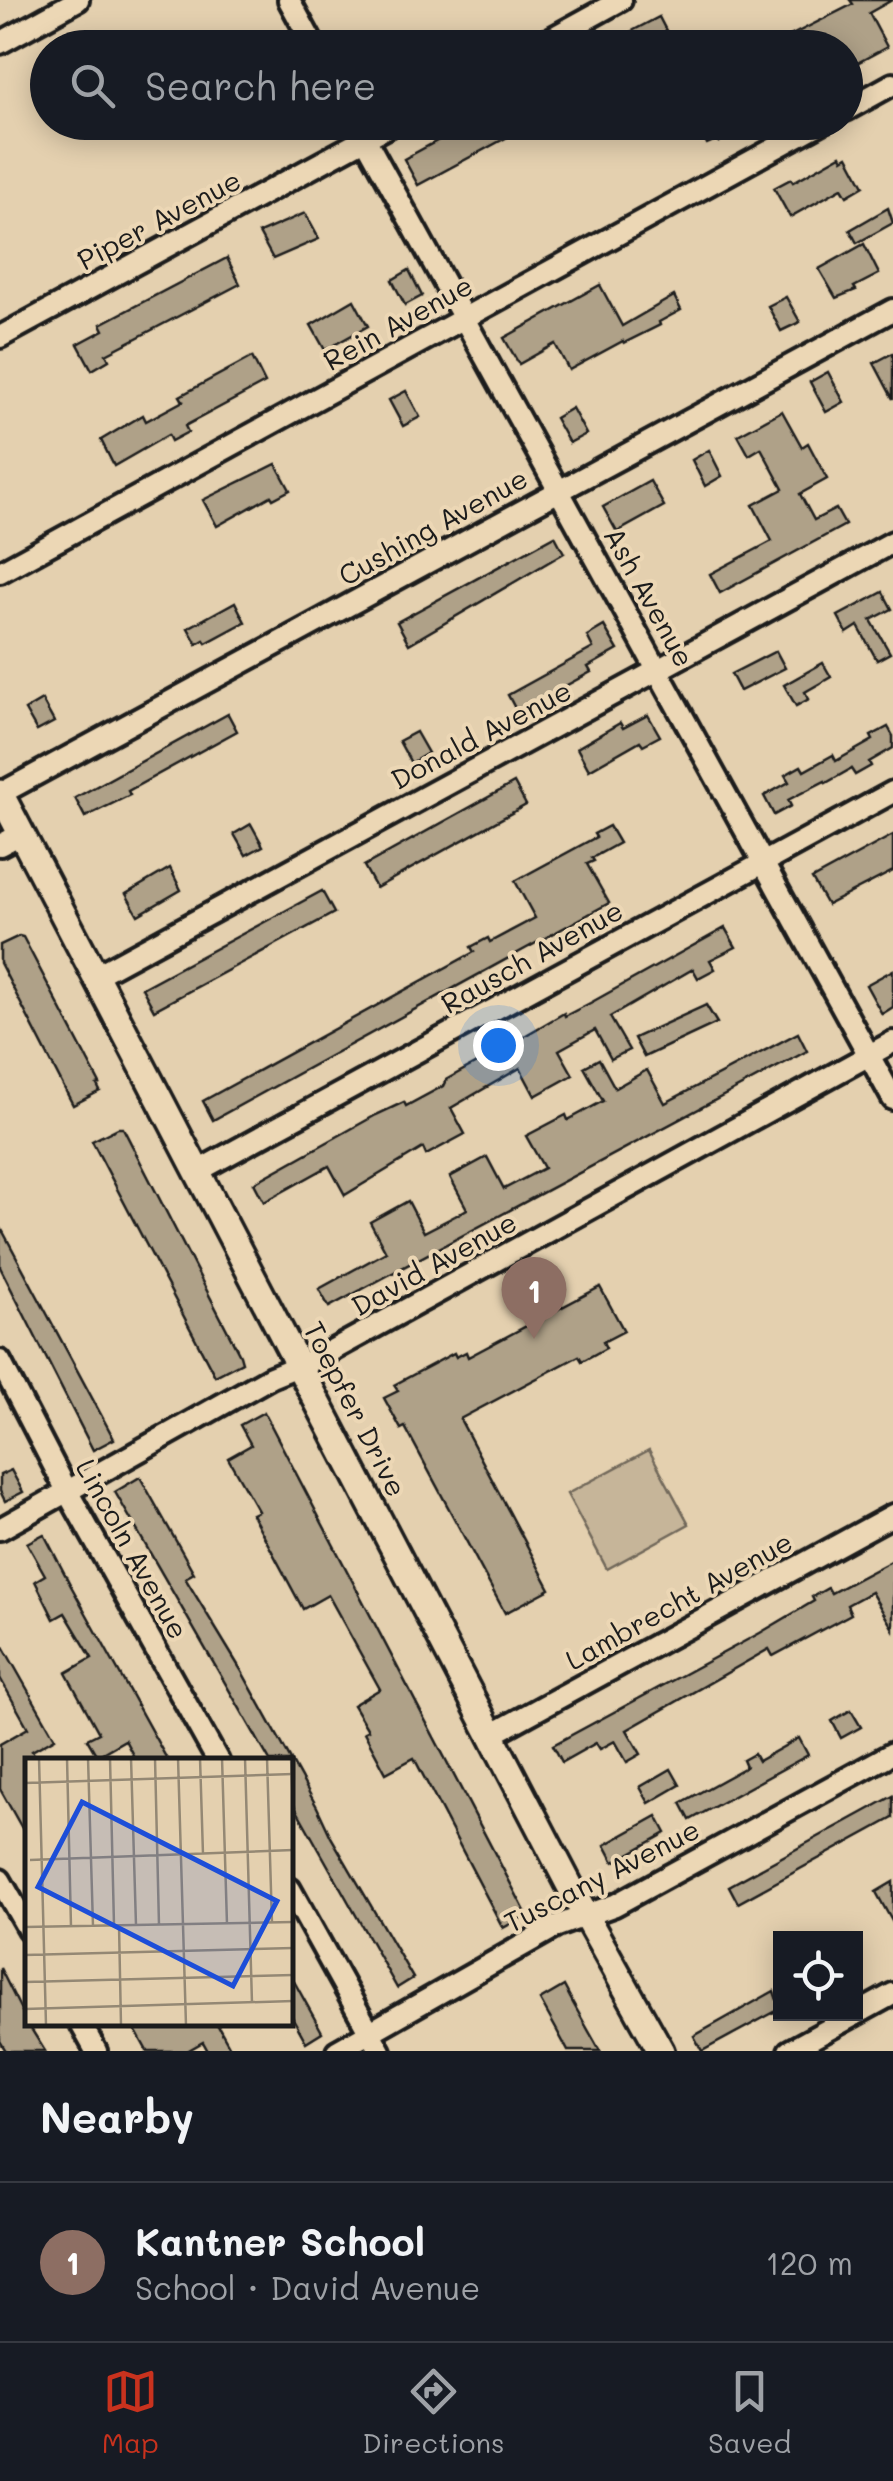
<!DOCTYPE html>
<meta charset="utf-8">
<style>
body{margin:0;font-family:Mali,sans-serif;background:#20242c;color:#f1f3f6}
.controls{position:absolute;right:30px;bottom:30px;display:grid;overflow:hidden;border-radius:0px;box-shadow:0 5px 25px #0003}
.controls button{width:90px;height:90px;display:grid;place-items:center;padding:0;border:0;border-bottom:2px solid #363941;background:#171b24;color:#f1f3f6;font:50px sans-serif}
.you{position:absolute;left:498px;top:1045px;width:35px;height:35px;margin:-25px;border:8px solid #fff;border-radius:50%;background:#1a73e8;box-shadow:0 0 0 15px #1a73e833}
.badge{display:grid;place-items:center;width:65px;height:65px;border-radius:50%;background:#c8321e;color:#fff;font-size:32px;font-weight:700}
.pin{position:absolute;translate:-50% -82px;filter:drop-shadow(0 2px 5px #0008)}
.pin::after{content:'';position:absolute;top:52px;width:35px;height:30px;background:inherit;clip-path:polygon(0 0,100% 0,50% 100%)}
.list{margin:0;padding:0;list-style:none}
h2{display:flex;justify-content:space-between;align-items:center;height:130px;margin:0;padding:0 40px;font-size:42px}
h2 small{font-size:32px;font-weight:400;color:#9ea1a6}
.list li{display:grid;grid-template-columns:65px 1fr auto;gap:30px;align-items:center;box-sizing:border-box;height:160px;padding:0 40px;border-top:2px solid #363941}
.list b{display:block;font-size:38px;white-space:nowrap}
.list p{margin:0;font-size:32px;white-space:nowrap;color:#9ea1a6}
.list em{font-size:32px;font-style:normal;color:#9ea1a6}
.icon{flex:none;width:55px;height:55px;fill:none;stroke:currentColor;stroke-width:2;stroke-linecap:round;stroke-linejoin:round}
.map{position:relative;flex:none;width:893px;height:2051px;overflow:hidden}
.search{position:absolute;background:#171b24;box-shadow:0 5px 25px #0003;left:30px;right:30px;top:30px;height:110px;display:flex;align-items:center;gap:25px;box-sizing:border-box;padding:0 35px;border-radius:55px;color:#9ea1a6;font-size:38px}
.sheet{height:290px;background:#171b24}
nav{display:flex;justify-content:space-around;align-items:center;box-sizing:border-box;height:140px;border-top:2px solid #363941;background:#171b24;font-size:28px;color:#9ea1a6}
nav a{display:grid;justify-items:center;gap:5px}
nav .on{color:#c8321e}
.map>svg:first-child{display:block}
.green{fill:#c6b599;stroke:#71685a;stroke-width:2.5}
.building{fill:#afa188;stroke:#1c1c1c;stroke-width:2.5}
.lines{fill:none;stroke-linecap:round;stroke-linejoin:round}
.minor-casing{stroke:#1c1c1c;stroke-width:28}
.tertiary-casing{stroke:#1c1c1c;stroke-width:32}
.minor{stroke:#ecd7b5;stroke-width:20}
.tertiary{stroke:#ecd7b5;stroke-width:25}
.labels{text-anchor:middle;stroke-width:8;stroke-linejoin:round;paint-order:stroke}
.street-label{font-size:28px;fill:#1c1c1c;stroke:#ecd7b5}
.inset-road{fill:none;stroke:#948874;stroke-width:2.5}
.view{fill:#1d4ed8;fill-opacity:0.15;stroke:#1d4ed8;stroke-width:5}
.inset-edge{fill:none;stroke:#1c1c1c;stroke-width:5}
</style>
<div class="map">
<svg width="893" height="2051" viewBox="0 0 893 2051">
<rect width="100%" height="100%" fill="#e4d0af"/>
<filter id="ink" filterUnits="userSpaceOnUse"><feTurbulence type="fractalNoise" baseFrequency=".01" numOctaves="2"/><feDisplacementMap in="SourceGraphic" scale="20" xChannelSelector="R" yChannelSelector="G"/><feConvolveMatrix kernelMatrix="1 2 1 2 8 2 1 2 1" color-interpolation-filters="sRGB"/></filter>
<g filter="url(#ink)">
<polygon class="green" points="649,1450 689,1524 607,1569 567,1494"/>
<g class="building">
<polygon points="850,0 892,0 869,13 887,47 846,69 846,48 828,48 822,35 800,48 766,48 853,4"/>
<polygon points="659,17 675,48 602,48 634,30"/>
<polygon points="472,122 510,122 515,133 418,185 404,159"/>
<polygon points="695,122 755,122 719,142 718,139 707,144"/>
<polygon points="841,155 843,159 848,156 864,186 847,196 842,188 790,217 774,188 791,179 793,182"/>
<polygon points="888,208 893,223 857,243 850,230"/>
<polygon points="305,213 319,239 273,259 259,233"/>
<polygon points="864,244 879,274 854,287 856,290 836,298 819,269"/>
<polygon points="227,258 240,284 106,354 109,360 92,370 78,344 104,330 101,324"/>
<polygon points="409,270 422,296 405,305 392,280"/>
<polygon points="600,285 622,326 674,296 681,310 659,322 660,325 624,343 623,341 569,370 555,344 519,364 504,338"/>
<polygon points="786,297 800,322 781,331 768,306"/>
<polygon points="354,300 368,326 325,350 311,325"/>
<polygon points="893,353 893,399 874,363"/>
<polygon points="252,357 265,383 185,426 188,432 171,441 168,435 114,466 101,440 143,415 146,421 183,401 180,396"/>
<polygon points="828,372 844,402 826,412 810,382"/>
<polygon points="406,391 420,417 403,426 389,400"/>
<polygon points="572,408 586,434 569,443 555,418"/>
<polygon points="782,411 802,447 808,443 827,479 800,494 814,520 836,509 845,525 720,593 710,574 772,541 753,505 783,489 761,448 749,455 738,435"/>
<polygon points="709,450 722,476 705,486 692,460"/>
<polygon points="276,464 290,490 273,499 271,496 217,526 203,500"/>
<polygon points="650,481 664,506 617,532 603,507"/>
<polygon points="555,536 564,553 409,644 397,622"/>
<polygon points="883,592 892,609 871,620 890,653 877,660 858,626 847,633 838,616"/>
<polygon points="235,602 245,622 206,643 204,640 197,644 188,628"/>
<polygon points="604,626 618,650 588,667 591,672 517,712 508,695 593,648 587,636"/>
<polygon points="776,651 785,668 740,691 731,674"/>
<polygon points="823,663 831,677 805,692 809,699 796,706 784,685"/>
<polygon points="42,700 54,722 37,731 25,710"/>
<polygon points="228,714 237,731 128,791 130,795 85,817 75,798"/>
<polygon points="648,715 660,736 643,745 640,741 589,770 577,748 620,723 623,728"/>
<polygon points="888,727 893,736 893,748 869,762 871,766 855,775 851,769 826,783 825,781 788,800 791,806 774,815 764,796 789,782 785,775 801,766 804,771 833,755 836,761 873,740 871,736"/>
<polygon points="416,732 428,753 411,763 399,741"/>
<polygon points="514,783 526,805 376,888 364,866"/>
<polygon points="251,824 263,846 246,855 234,834"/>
<polygon points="609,826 619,843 592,858 594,861 587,864 609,903 213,1120 203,1101 474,952 471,947 488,938 490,942 535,918 515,881 596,837 594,834"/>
<polygon points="893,835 893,871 827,905 812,879"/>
<polygon points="170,868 181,890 138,915 126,894"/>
<polygon points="322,891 334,913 154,1010 142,988"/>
<polygon points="725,928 736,947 710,960 715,969 698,978 693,969 610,1017 629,1050 611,1059 595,1030 559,1050 573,1075 535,1096 520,1068 451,1108 465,1134 426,1155 423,1148 345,1195 329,1166 264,1202 254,1183 376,1115 404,1102 406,1106 443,1086 446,1080 458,1073 484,1059 486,1062 523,1042 521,1038 564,1013 565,1016 592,1002"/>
<polygon points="19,936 23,937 100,1084 97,1085 100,1091 73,1105 0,963 0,945"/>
<polygon points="893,970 893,1007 882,1014 866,985"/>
<polygon points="706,1005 717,1023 644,1057 634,1038"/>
<polygon points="798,1033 807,1051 329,1307 319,1289 386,1252 370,1222 408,1201 424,1232 455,1216 467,1209 450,1177 487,1157 504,1189 544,1168 526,1136 566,1115 568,1120 603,1101 584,1067 599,1059 615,1088 647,1070 665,1103"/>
<polygon points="118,1128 123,1128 240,1355 242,1362 215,1376 92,1141"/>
<polygon points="0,1226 114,1439 93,1450 0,1267"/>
<polygon points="600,1287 624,1331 603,1342 606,1348 582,1361 579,1356 460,1419 550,1589 505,1613 405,1427 401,1429 384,1398 398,1391 394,1385 454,1353 456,1357 466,1352 468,1357"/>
<polygon points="264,1412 527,1915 503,1928 414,1758 386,1773 364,1732 368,1730 353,1705 380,1689 328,1595 303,1609 252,1514 258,1511 228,1458 251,1445 240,1425"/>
<polygon points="11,1470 23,1492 5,1501 0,1491 0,1475"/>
<polygon points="140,1477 194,1573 185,1578 241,1670 317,1807 331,1837 413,1978 397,1988 290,1798 290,1761 270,1761 115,1492"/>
<polygon points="44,1534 71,1586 168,1761 136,1761 125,1740 97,1756 87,1739 99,1733 66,1673 92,1658 65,1613 54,1619 35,1581 45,1575 27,1543"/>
<polygon points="893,1560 893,1629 871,1592 847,1605 851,1614 773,1656 769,1649 627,1730 641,1754 627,1762 615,1741 600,1749 596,1743 562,1762 553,1745 760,1633 814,1601 812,1597 828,1588 831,1593"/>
<polygon points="0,1641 55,1738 32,1751 38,1761 28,1761 28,1839 0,1789 0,1744 28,1728 0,1678"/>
<polygon points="851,1710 861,1727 841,1738 832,1721"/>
<polygon points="799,1738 808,1755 690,1820 681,1803 746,1767 743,1760 754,1754 758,1761"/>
<polygon points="671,1769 680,1785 649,1803 640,1787"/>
<polygon points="893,1796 893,1818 738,1903 729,1886"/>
<polygon points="657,1816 666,1833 614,1862 605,1845"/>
<polygon points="893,1882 893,1923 876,1892"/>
<polygon points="0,1968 28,2024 45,2051 6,2051 0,2041"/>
<polygon points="290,1974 322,2032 306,2042 290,2013"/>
<polygon points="564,1986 573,2003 600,2051 568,2051 555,2027 540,2000"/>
<polygon points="774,1991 780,2009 702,2051 694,2036"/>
<polygon points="132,2024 217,2024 232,2051 208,2051 203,2042 187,2051 147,2051"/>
</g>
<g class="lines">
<g class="minor-casing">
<g id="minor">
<polyline points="289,0 315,48"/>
<polyline points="0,43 78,0"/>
<polyline points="534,48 621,0"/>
<polyline points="846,110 893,84"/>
<polyline points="356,122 893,1099"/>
<polyline points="0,337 396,122"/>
<polyline points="0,572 823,122"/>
<polyline points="0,794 893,310"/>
<polyline points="0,845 21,834"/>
<polyline points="95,976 893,542"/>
<polyline points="198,1171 893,792"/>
<polyline points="0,1361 67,1491 218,1761"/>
<polyline points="0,1529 271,1377 320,1357 893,1042"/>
<polyline points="491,1735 893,1515"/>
<polyline points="0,1880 28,1929"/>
<polyline points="290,1889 380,2051"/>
<polyline points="81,2024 96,2051"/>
<polyline points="337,2051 557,1926 615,1905 893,1753"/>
<polyline points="789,2051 893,1994"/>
</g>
</g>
<g class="tertiary-casing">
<polyline id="tertiary" points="0,793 585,1915 661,2051"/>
</g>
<use href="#minor" class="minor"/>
<use href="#tertiary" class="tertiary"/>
</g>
</g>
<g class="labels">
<g class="street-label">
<text transform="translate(159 220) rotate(-28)" y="10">Piper Avenue</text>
<text transform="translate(398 323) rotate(-29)" y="10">Rein Avenue</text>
<text transform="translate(433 527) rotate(-29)" y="10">Cushing Avenue</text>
<text transform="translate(649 597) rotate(61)" y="10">Ash Avenue</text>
<text transform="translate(481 735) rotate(-28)" y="10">Donald Avenue</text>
<text transform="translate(532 957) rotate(-29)" y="10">Rausch Avenue</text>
<text transform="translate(434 1264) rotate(-29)" y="10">David Avenue</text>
<text transform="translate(355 1409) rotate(63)" y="10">Toepfer Drive</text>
<text transform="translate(132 1549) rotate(61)" y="10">Lincoln Avenue</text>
<text transform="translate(679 1601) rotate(-29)" y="10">Lambrecht Avenue</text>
<text transform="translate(602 1876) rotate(-27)" y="10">Tuscany Avenue</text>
</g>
</g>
<g transform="translate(25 1758)">
<rect width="268" height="268" fill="#e4d0af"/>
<path class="inset-road" d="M14,0L21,267M42,0L46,168M63,0L68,168M85,0L89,167M106,0L111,167M130,0L134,167M153,0L161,267M175,0L178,96M197,0L202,166M220,0L227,245M242,0L247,165M266,0L268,53M0,25L268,16M5,102L268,92M94,167L96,267M0,169L268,164M0,197L268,190M0,224L268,217M0,251L268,243"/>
<path class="view" d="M57,44L252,143L208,228L13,129Z"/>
<rect width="268" height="268" class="inset-edge"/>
</g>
</svg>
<div class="controls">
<button><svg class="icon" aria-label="locate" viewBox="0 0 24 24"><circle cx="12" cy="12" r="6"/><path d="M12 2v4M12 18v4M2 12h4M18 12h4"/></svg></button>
</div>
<div class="you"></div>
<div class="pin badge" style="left:534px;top:1339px;background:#8d6e63">1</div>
<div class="search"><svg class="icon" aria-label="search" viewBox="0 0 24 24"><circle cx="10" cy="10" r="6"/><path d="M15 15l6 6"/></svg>Search here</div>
</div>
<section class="sheet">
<h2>Nearby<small></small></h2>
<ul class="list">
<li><span class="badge" style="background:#8d6e63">1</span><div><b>Kantner School</b><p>School · David Avenue</p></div><em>120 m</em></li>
</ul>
</section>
<nav>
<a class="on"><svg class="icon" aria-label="map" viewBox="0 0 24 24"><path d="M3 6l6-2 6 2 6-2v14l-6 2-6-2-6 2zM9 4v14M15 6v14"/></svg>Map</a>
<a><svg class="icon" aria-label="directions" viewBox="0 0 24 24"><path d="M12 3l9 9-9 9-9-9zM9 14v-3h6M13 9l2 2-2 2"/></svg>Directions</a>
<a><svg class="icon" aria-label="saved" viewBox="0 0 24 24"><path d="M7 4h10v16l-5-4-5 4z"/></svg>Saved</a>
</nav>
